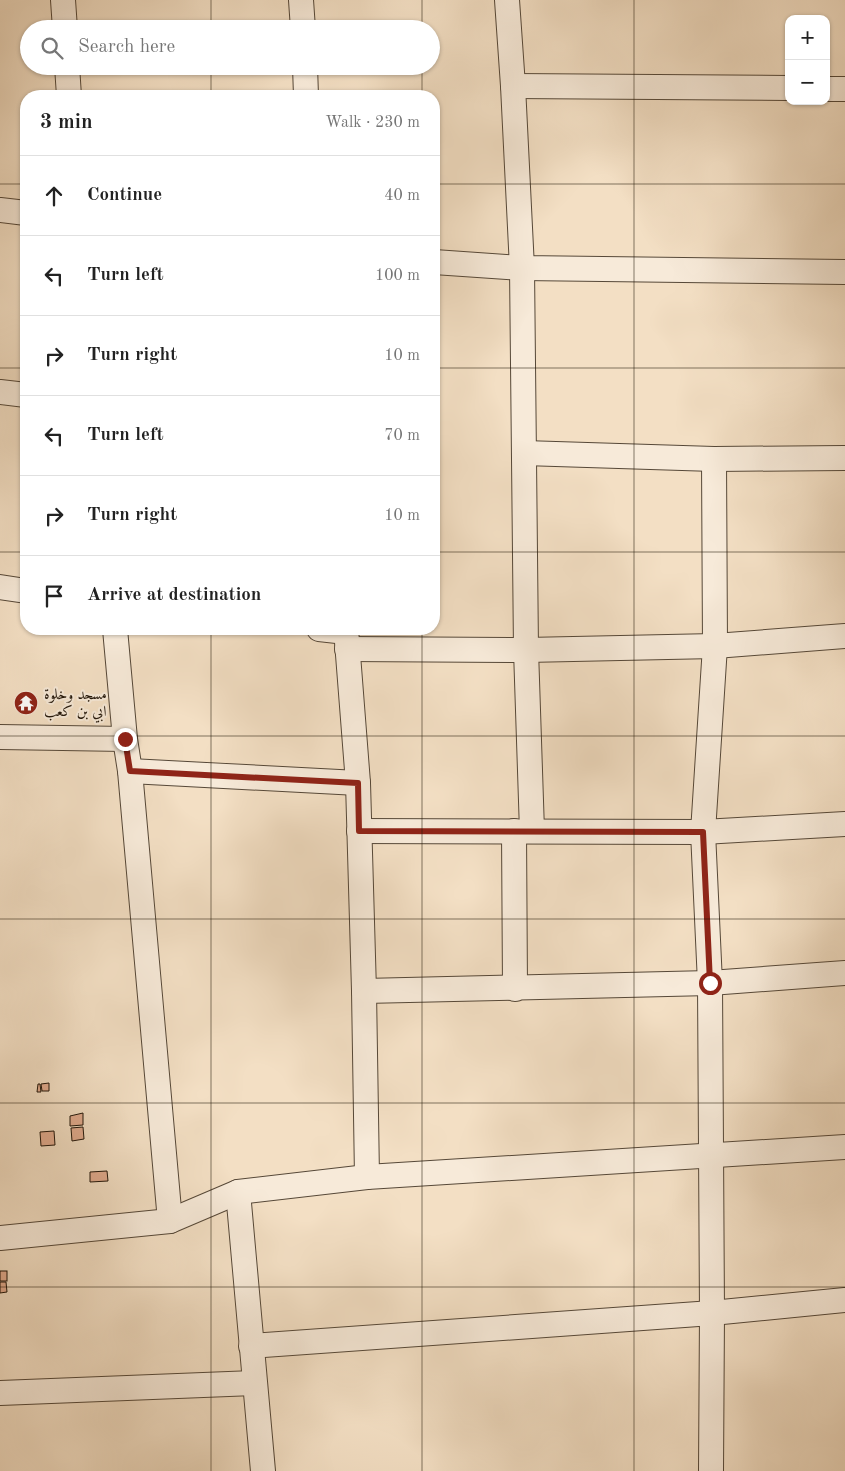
<!DOCTYPE html>
<meta charset="utf-8">
<style>
body{margin:0;font-family:"Old Standard TT",Amiri,serif;background:#f6f6f6;color:#222}
.controls{position:absolute;right:15px;top:15px;display:grid;overflow:hidden;border-radius:10px;box-shadow:0 1px 4px #0004}
.controls button{width:45px;height:45px;display:grid;place-items:center;padding:0;border:0;border-bottom:1px solid #e0e0e0;background:#fff;color:#222;font:25px sans-serif}
.stop{position:absolute;width:15px;height:15px;margin:-11px;border:4px solid #8f2418;border-radius:50%;background:#fff}
.stop.end{background:#8f2418;border-color:#fff;box-shadow:0 1px 5px #0008}
.list{margin:0;padding:0;list-style:none}
h2{display:flex;justify-content:space-between;align-items:center;height:65px;margin:0;padding:0 20px;font-size:21px}
h2 small{font-size:16px;font-weight:400;color:#767676}
.list li{display:grid;grid-template-columns:32px 1fr auto;gap:15px;align-items:center;box-sizing:border-box;height:80px;padding:0 20px;border-top:1px solid #e0e0e0}
.list b{display:block;font-size:19px;white-space:nowrap}
.list em{font-size:16px;font-style:normal;color:#767676}
.icon{flex:none;width:28px;height:28px;fill:none;stroke:currentColor;stroke-width:2;stroke-linecap:round;stroke-linejoin:round}
.map{position:relative;flex:none;width:845px;height:1471px;overflow:hidden}
.search{position:absolute;background:#fff;box-shadow:0 1px 4px #0004;left:20px;top:20px;width:420px;height:55px;display:flex;align-items:center;gap:12px;box-sizing:border-box;padding:0 18px;border-radius:28px;color:#767676;font-size:19px}
.panel{position:absolute;background:#fff;box-shadow:0 1px 4px #0004;left:20px;top:90px;width:420px;height:545px;border-radius:20px}
.map>svg:first-child{display:block}
.building{fill:#e1ab8e;stroke:#211509}
.lines{fill:none;stroke-linecap:round;stroke-linejoin:round}
.minor-casing{stroke:#564838;stroke-width:26}
.minor{stroke:#f7ead9;stroke-width:24}
.route{stroke:#8f2418;stroke-width:6}
.grid{fill:none;stroke:#211509;stroke-width:1;stroke-opacity:0.55}
.labels{text-anchor:middle;stroke-width:4;stroke-linejoin:round;paint-order:stroke}
.poi-label{font-size:15px;fill:#211509;stroke:#f7ead9;text-anchor:start}
</style>
<div class="map">
<svg width="845" height="1471" viewBox="0 0 845 1471">
<rect width="100%" height="100%" fill="#f3dfc4"/>
<filter id="stains"><feTurbulence type="fractalNoise" baseFrequency=".004" numOctaves="4"/><feColorMatrix values="0 0 0 0 .2 0 0 0 0 .09 0 0 0 0 .02 0 0 0 .5 -.17"/></filter>
<radialGradient id="worn" r=".72"><stop offset=".6" stop-color="#630" stop-opacity="0"/><stop offset="1" stop-color="#630" stop-opacity=".3"/></radialGradient>
<g class="building">
<polygon points="49,1083 49,1091 42,1091 41,1084"/>
<polygon points="38,1084 40,1084 41,1092 37,1092"/>
<polygon points="83,1113 83,1125 70,1126 70,1116"/>
<polygon points="83,1127 84,1139 72,1141 71,1128"/>
<polygon points="54,1131 55,1145 41,1146 40,1132"/>
<polygon points="107,1171 108,1181 90,1182 90,1172"/>
<rect x="0" y="1271" width="7" height="10"/>
<polygon points="0,1282 6,1282 7,1292 0,1293"/>
</g>
<g class="lines">
<g class="minor-casing">
<g id="minor">
<polyline points="63,0 65,29"/>
<polyline points="301,0 303,29"/>
<polyline points="507,0 513,86 522,268 526,650 532,831"/>
<polyline points="67,66 69,96"/>
<polyline points="305,66 306,96"/>
<polyline points="513,86 789,88"/>
<polyline points="826,89 845,89"/>
<polyline points="0,210 26,213"/>
<polyline points="434,262 522,268 845,272"/>
<polyline points="0,392 26,395"/>
<polyline points="524,453 714,459 845,458"/>
<polyline points="0,587 26,591"/>
<polyline points="115,629 125,739 130,771 170,1221"/>
<polyline points="319,629 346,632"/>
<polyline points="346,629 358,783 364,991 367,1177"/>
<polyline points="347,649 526,650 715,646 845,636"/>
<polyline points="0,737 125,739"/>
<polyline points="130,771 358,783"/>
<polyline points="359,831 703,832 845,824"/>
<polyline points="514,831 515,989"/>
<polyline points="364,991 710,983 845,973"/>
<polyline points="238,1192 263,1471"/>
<polyline points="0,1238 170,1221 238,1192 367,1177 845,1147"/>
<polyline points="251,1346 712,1313 845,1300"/>
<polyline points="0,1393 254,1383"/>
<polyline points="711,1471 712,1313 710,983 703,832 715,646 714,459"/>
</g>
</g>
<use href="#minor" class="minor"/>
</g>
<g class="lines">
<polyline class="route" points="125,739 130,771 358,783 359,831 703,832 710,983"/>
</g>
<path class="grid" d="M211,0V29M422,0V29M634,0V1471M211,66V96M422,66V96M0,184H26M434,184H845M0,368H26M434,368H845M0,552H26M434,552H845M211,629V1471M422,629V1471M0,736H845M0,919H845M0,1103H845M0,1287H845"/>
<defs>
<g id="temple-disc" transform="scale(1.25)"><circle r="9.5" fill="#8f2418" stroke="#f7ead9"/><path d="M0-6L5-2H3V0L6.5 2.5H4V6H1.5V3h-3V6H-4V2.5H-6.5L-3 0V-2H-5Z" fill="#fff"/></g>
</defs>
<g fill-rule="evenodd">
<use href="#temple-disc" x="26" y="703"/>
</g>
<g class="labels">
<g class="poi-label">
<text x="44" y="699">مسجد وخلوة<tspan x="44" dy="17">ابي بن كعب</tspan></text>
</g>
</g>
<rect width="100%" height="100%" filter="url(#stains)"/>
<rect width="100%" height="100%" fill="url(#worn)"/>
</svg>
<div class="controls">
<button>+</button>
<button>−</button>
</div>
<div class="stop" style="left:710px;top:983px"></div>
<div class="stop end" style="left:125px;top:739px"></div>
<div class="search"><svg class="icon" aria-label="search" viewBox="0 0 24 24"><circle cx="10" cy="10" r="6"/><path d="M15 15l6 6"/></svg>Search here</div>
<section class="panel">
<h2>3 min<small>Walk · 230 m</small></h2>
<ul class="list">
<li><svg class="icon" aria-label="ahead" viewBox="0 0 24 24"><path d="M12 20V5M6 11l6-6 6 6"/></svg><div><b>Continue</b></div><em>40 m</em></li>
<li><svg class="icon" aria-label="left" viewBox="0 0 24 24"><path d="M17 20v-9H6M10 6l-5 5 5 5"/></svg><div><b>Turn left</b></div><em>100 m</em></li>
<li><svg class="icon" aria-label="right" viewBox="0 0 24 24"><path d="M7 20v-9h11M14 6l5 5-5 5"/></svg><div><b>Turn right</b></div><em>10 m</em></li>
<li><svg class="icon" aria-label="left" viewBox="0 0 24 24"><path d="M17 20v-9H6M10 6l-5 5 5 5"/></svg><div><b>Turn left</b></div><em>70 m</em></li>
<li><svg class="icon" aria-label="right" viewBox="0 0 24 24"><path d="M7 20v-9h11M14 6l5 5-5 5"/></svg><div><b>Turn right</b></div><em>10 m</em></li>
<li><svg class="icon" aria-label="arrive" viewBox="0 0 24 24"><path d="M6 21V4h12l-3 4 3 4H6"/></svg><div><b>Arrive at destination</b></div></li>
</ul>
</section>
</div>
